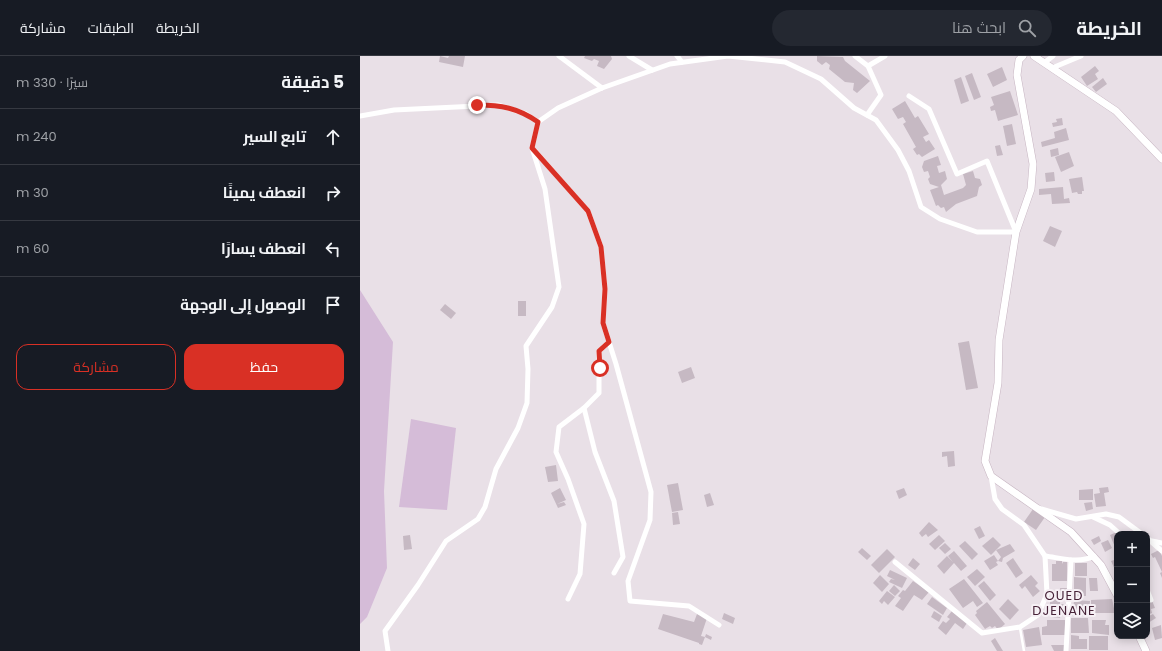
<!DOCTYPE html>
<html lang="ar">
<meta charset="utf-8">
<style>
body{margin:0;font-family:Poppins,Cairo,sans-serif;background:#242831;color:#f1f3f6;direction:rtl}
.controls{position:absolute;right:12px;bottom:12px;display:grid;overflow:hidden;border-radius:8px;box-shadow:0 2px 10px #0003}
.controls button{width:36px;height:36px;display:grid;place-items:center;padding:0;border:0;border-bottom:1px solid #363941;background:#171b24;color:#f1f3f6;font:20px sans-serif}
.stop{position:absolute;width:12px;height:12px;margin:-9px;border:3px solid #d93025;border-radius:50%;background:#fff}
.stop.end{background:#d93025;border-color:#fff;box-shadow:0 1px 4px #0008}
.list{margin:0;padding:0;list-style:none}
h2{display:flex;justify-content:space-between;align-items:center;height:52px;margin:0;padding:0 16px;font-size:17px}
h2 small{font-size:13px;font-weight:400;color:#9ea1a6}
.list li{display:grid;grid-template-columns:26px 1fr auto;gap:12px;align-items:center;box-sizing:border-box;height:56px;padding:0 16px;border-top:1px solid #363941}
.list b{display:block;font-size:15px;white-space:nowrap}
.list em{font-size:13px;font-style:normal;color:#9ea1a6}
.actions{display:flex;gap:8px;padding:12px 16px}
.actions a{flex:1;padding:9px 0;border:1px solid #d93025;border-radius:12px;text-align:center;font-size:14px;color:#d93025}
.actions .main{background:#d93025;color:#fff}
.icon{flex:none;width:22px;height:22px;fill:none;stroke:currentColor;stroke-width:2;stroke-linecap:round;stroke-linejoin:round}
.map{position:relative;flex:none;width:802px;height:595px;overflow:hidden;direction:ltr}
header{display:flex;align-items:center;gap:24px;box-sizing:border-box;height:56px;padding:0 20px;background:#171b24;border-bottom:1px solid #363941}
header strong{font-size:19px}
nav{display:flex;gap:22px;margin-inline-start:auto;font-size:14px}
.search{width:280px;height:36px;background:#242831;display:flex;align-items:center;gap:10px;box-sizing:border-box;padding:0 14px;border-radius:22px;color:#9ea1a6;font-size:15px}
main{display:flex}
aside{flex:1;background:#171b24}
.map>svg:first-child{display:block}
.green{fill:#d5bcd8}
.building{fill:#c6b9c3}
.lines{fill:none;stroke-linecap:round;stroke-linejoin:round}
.secondary-casing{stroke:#c7b5c2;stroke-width:8}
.lane{stroke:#fff;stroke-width:2.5}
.street{stroke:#fff;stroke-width:5}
.secondary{stroke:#fff;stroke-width:7}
.route{stroke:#d93025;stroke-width:5}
.labels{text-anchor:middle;stroke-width:4;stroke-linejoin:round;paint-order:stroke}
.quarter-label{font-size:13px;letter-spacing:1px;fill:#472238;stroke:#f6f0f5}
</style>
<header>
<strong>الخريطة</strong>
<div class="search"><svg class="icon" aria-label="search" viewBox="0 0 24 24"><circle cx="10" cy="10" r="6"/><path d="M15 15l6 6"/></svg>ابحث هنا</div>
<nav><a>الخريطة</a><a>الطبقات</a><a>مشاركة</a></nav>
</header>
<main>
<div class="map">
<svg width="802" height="595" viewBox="0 0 802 595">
<rect width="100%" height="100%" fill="#e9e0e7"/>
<g class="green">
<polygon points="0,234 33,286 24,435 27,512 7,561 0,568"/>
<polygon points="51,363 96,372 87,454 39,451"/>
</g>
<g class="building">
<polygon points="80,0 88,2 89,0 105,0 103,11 79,6"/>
<polygon points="225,0 251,0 252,3 244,13 237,10 239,5 234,3 232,5 224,2"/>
<polygon points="457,0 483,1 485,5 510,25 497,37 493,34 494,27 485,26 469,13 470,9 466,6 462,9 457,5"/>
<polygon points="735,10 739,15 735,18 738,23 727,30 721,21"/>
<polygon points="642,11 647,24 633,31 627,18"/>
<polygon points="612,17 621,41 614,44 605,20"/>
<polygon points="601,21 609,45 601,48 594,24"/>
<polygon points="743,22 747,28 736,36 732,31"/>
<polygon points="650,35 658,59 638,65 635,54 631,55 630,51 634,49 631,41"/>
<polygon points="545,45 555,62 558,60 569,78 563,81 566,86 569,84 575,93 562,101 559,98 557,99 553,93 556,91 543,68 546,66 543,61 538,63 532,53"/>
<polygon points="702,62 703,69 693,71 692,67 697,66 696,63"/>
<polygon points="652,68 656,88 647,90 643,70"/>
<polygon points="706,72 709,84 682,91 681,86 695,82 694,76"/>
<polygon points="640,89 643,99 637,100 635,90"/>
<polygon points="698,92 699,99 691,101 690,94"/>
<polygon points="709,96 714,110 701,116 695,101"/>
<polygon points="578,100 581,109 577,110 579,117 585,115 587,123 581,129 584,139 603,132 606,129 603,118 613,115 615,122 620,123 622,129 619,131 617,140 596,148 586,156 584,151 581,152 578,149 576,150 570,134 579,131 570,128 568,123 570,121 568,115 564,116 562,111 564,105"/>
<polygon points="694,116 695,125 686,126 685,117"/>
<polygon points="722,121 724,135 722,135 722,138 718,138 717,136 712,137 709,123"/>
<polygon points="703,131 704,143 709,142 710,147 692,148 691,138 679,139 679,133"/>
<polygon points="690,170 702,175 695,191 683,185"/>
<rect x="158" y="245" width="8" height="15"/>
<polygon points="85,248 96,257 91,263 80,254"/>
<polygon points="609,285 618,332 606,334 598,287"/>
<polygon points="331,311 335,322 322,327 318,316"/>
<polygon points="594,395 595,410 588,411 587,400 582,401 582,396"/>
<polygon points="196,409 198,425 188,426 185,411"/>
<polygon points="318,427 323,454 312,456 307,429"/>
<polygon points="748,431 749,436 744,437 746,450 736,451 734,438 740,437 739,432"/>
<polygon points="200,432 206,444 197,448 204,446 206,449 198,452 191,437"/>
<polygon points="544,432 547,439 539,443 536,435"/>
<polygon points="733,433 733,444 719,444 719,434"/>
<polygon points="350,437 354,449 347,451 344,439"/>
<polygon points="732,446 733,453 726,455 724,447"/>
<polygon points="673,453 685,461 676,474 664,466"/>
<polygon points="318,456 320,468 313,469 312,457"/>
<polygon points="569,466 578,474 568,481 566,478 562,481 559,477"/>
<polygon points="620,470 625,480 619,483 614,473"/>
<polygon points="759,475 757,478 757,496 750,479"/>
<polygon points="50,479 52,493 44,494 43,480"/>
<polygon points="579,479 585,485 575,494 569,488"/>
<polygon points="739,480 741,485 734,489 731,484"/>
<polygon points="633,481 641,489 631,499 622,490"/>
<polygon points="748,484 752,492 745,496 741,487"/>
<polygon points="605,485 618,498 612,504 599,490"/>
<polygon points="585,487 591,493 585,498 579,492"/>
<polygon points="650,488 655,495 643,502 642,506 638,505 641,501 636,494"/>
<polygon points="502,492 511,500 507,504 498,496"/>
<polygon points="527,493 535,501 519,517 511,509"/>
<polygon points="799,494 802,500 802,522 800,517 802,516 795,501 793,502 791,498"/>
<polygon points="594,495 607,510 601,515 594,507 584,518 577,510 587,500 593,506 588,500"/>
<polygon points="634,499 638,505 636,506 638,509 630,514 624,505"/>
<polygon points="553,502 560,508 555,514 548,509"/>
<polygon points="653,502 663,517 656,522 646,507"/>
<polygon points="757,503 757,518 751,505"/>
<polygon points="696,505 702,505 702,508 703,506 707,506 707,525 692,525 692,508 696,508"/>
<rect x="715" y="507" width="12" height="13"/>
<polygon points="617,513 625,521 615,530 607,521"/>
<polygon points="530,514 547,522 542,532 529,526 531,523 535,524 527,520"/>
<polygon points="520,519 529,528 522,536 513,527"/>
<polygon points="671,519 678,527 675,530 680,535 673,541 665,530 662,533 659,529"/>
<polygon points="714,521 726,522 726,540 714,540"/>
<polygon points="729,522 737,522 738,535 730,535"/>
<polygon points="604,523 623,547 617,551 613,545 603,552 589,533"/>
<polygon points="553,525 569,536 562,544 554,539 543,555 535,550 541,542 538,540 543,534 545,535"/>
<polygon points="624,525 636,539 630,545 618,530"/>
<polygon points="534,529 540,535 535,540 529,535"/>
<polygon points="700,532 707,532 707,542 701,542"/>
<polygon points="527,535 535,541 528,549 524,545 522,548 519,545"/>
<polygon points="787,537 791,542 795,552 791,553 792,557 787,559"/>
<polygon points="572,541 587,552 583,559 567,548"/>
<polygon points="648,543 659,554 650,564 639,553"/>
<polygon points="690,543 700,543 700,548 705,548 706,552 690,552"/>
<polygon points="752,543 755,557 733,557 733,553 731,553 731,544"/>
<polygon points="714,544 730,545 729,556 713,555"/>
<polygon points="627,546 645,568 638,574 635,570 632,572 630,570 625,573 615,559 617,557 616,555"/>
<polygon points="574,555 582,560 579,566 571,561"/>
<polygon points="592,555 607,567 603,573 595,567 586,579 578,572 583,565 586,567 590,563 587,561"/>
<polygon points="364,557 375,562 373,568 362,563"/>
<polygon points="692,557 701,557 700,562 692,561"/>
<polygon points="303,558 334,566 337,558 347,562 341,580 345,581 346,578 352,581 351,584 345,581 342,589 339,588 339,587 298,573"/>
<polygon points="793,558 796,562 788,567 787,561"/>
<polygon points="711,562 728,562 729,577 711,577"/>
<polygon points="687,564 705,564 705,579 682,579 682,571 687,570"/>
<polygon points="732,564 746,564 745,569 749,569 749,579 732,577"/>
<polygon points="801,569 802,582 795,584 792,572"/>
<polygon points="679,571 682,589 666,591 663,574"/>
<polygon points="711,579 719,580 719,583 727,583 727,593 711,593"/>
<rect x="729" y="580" width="19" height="14"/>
<polygon points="635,582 643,595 637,595 631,585"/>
<polygon points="691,589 704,589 704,595 694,595"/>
</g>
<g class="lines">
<g class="secondary-casing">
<g id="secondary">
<polyline points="663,0 659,4 657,19 673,108 671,133 656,176 639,284 638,327 625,405 631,420 711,476 741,509 757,539"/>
<polyline points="674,0 756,55 802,103"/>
<polyline points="779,580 786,595"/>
</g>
</g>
<polyline class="lane" points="660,572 664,595"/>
<g class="street">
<polyline points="199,0 242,32"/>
<polyline points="269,0 292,14"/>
<polyline points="317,0 322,6"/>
<polyline points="495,0 508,10 521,39 507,59"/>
<polyline points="684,7 693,0"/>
<polyline points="508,10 525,0"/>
<polyline points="692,12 721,0"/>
<polyline points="0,60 34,54 138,49 166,58 178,66"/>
<polyline points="174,94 228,155 241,191 245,233 243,267 256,308 291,436 290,464 268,525 270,545 329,550 359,569"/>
<polyline points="224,352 235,396 254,445 263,501 254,517"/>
<polyline points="678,452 716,463 746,458 759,461 782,478"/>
<polyline points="733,461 750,469 760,478"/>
<polyline points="787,482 802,495"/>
<polyline points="792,485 802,487"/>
<path d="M685,500C701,502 719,508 734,500"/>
<polyline points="535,506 622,577 660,571 678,559 687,538 685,500 664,469 642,453 635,443 631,420"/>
<polyline points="787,534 791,544"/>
<polyline points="208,543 220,518 224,468 208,423 196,396 199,371 224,352 239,337 239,295 249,286"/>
<polyline points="28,595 25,575 58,529 86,485 118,463 125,451 136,413 158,372 167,347 168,313 166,290 192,251 199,231 185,133 172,92 178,66 198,52 242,32 310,8 368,0 425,6 461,23 494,52 516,64 538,94 549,115 561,151 580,163 617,176 656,176 627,105 597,118 569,53 549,40"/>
<polyline points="706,595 711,504"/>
</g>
<use href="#secondary" class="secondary"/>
</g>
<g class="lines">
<path class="route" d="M117,49C141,49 158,52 178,66L172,92L228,155L241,191L245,233L243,267L249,286L239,295L240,312"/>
</g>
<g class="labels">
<g class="quarter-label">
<text x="704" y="544">OUED<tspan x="704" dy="15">DJENANE</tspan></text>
</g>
</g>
</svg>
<div class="controls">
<button>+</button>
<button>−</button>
<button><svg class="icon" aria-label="layers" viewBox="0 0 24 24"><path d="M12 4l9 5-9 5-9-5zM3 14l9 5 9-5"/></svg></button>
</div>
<div class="stop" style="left:240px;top:312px"></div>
<div class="stop end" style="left:117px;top:49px"></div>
</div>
<aside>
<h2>5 دقيقة<small>سيرًا · 330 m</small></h2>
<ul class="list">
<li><svg class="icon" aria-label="ahead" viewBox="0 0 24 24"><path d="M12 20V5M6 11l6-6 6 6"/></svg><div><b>تابع السير</b></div><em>240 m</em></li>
<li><svg class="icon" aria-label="right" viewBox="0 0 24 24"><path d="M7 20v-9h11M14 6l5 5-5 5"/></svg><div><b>انعطف يمينًا</b></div><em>30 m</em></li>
<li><svg class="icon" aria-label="left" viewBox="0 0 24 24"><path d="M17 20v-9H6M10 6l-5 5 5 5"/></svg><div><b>انعطف يسارًا</b></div><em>60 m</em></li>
<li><svg class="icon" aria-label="arrive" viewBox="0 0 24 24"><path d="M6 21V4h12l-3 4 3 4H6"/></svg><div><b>الوصول إلى الوجهة</b></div></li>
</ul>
<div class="actions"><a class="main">حفظ</a><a>مشاركة</a></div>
</aside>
</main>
